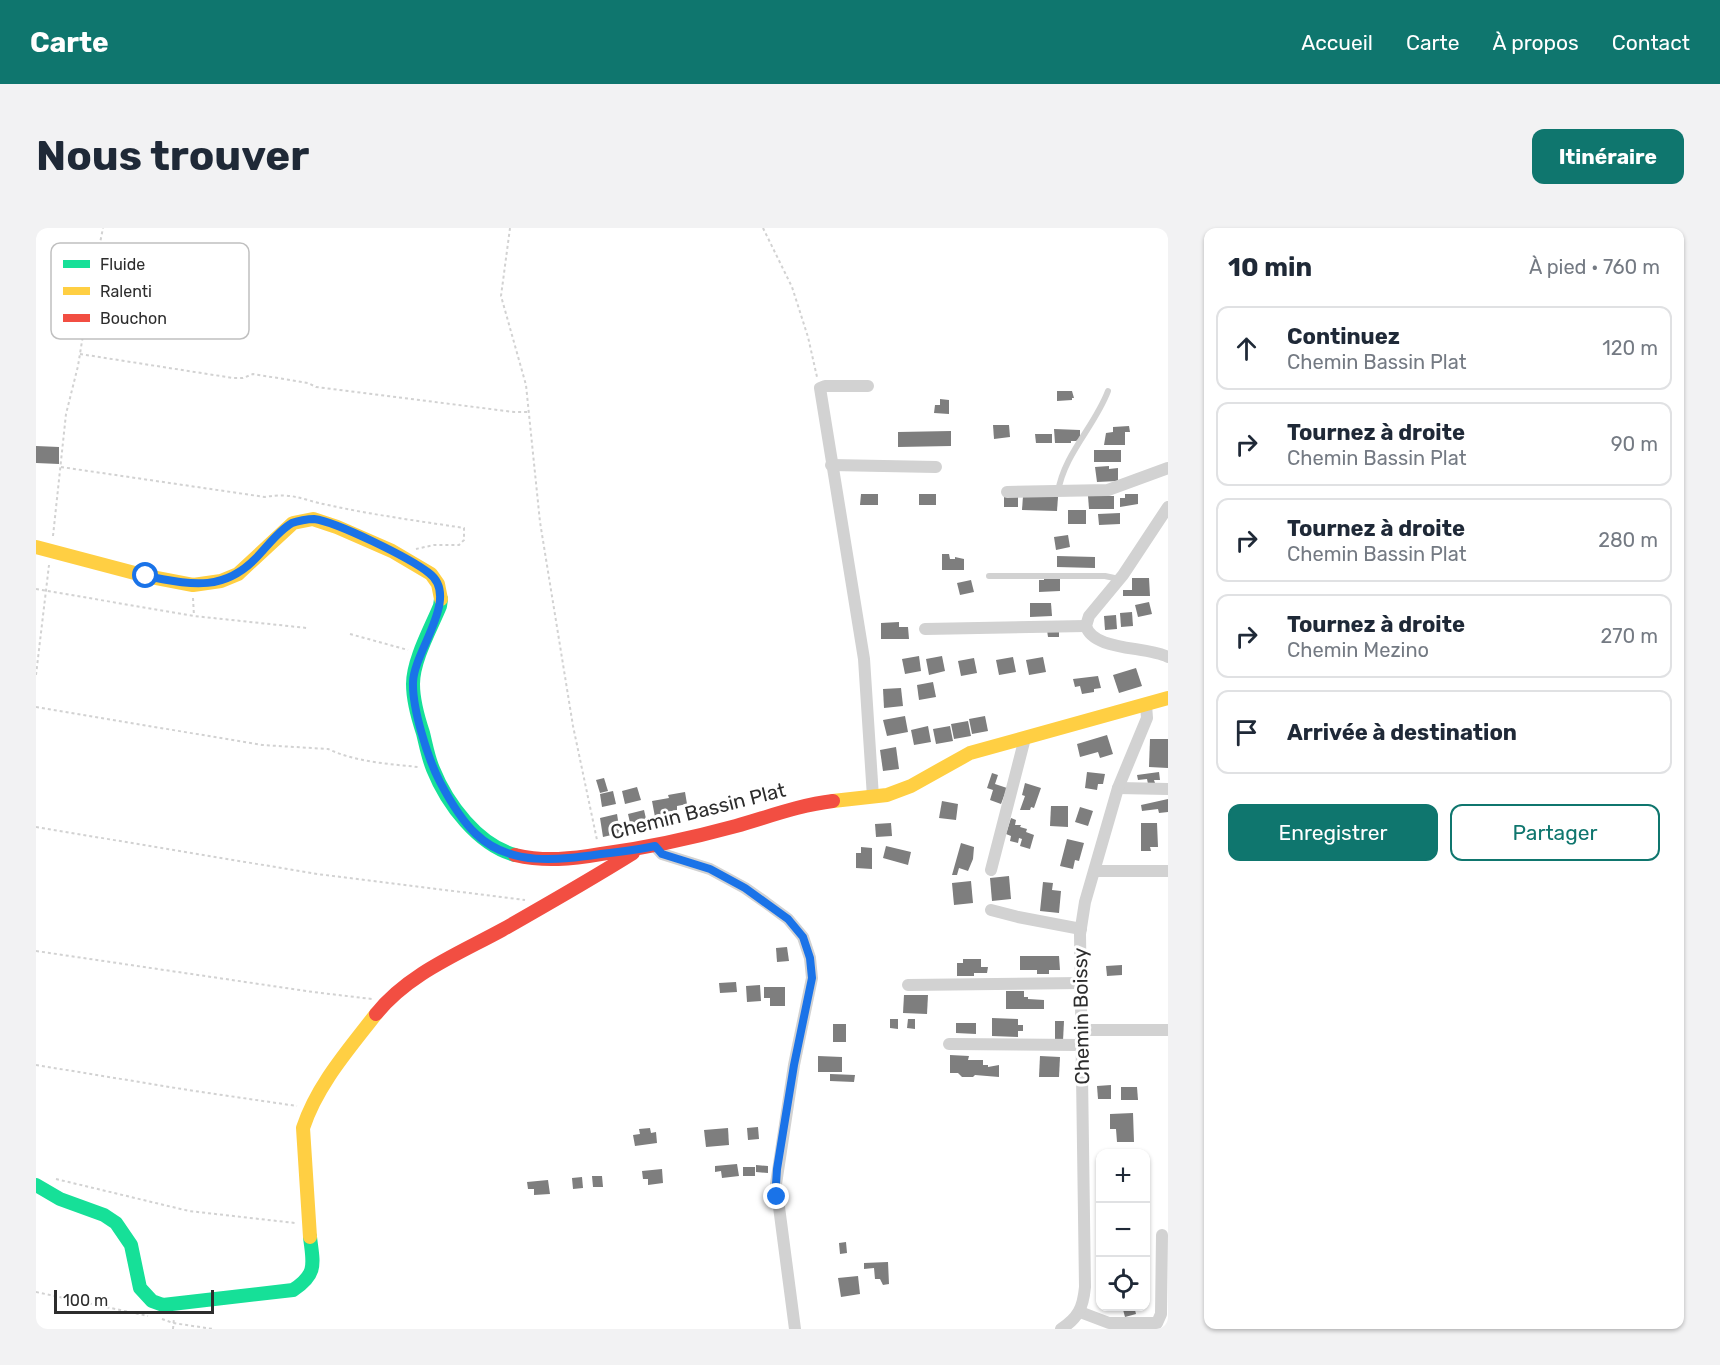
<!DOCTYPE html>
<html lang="fr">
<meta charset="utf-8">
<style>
body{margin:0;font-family:Rubik,sans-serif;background:#f2f2f3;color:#1f2937}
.controls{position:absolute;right:18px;bottom:18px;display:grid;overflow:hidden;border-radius:12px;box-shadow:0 2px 4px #0004}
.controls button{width:54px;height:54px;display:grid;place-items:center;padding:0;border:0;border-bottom:2px solid #e0e1e3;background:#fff;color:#1f2937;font:30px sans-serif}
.scale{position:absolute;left:18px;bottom:15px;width:160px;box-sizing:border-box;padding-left:6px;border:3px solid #2d2d2d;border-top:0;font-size:16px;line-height:21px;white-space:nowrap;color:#2d2d2d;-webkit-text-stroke:4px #fff;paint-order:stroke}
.stop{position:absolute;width:18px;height:18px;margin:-14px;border:4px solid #1a73e8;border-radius:50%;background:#fff}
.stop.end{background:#1a73e8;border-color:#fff;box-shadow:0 2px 6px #0008}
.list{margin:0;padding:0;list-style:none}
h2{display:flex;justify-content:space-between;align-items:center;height:78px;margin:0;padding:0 24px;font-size:26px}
h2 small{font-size:20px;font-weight:400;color:#747a83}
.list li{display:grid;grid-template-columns:39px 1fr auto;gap:18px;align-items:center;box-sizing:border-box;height:84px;margin:0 12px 12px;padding:0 12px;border:2px solid #e0e1e3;border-radius:12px}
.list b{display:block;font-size:22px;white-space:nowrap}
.list p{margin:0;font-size:20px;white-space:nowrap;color:#747a83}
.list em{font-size:20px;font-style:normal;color:#747a83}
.actions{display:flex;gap:12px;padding:18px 24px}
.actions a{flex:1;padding:14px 0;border:2px solid #0f766e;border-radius:12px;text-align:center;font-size:21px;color:#0f766e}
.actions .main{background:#0f766e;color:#fff}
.icon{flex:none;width:33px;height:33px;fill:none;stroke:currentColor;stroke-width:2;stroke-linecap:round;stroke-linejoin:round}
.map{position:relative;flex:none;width:1132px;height:1101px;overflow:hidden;border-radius:12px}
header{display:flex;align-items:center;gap:36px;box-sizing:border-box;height:84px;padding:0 30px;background:#0f766e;color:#fff}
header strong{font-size:28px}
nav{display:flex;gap:33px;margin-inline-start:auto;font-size:21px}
.intro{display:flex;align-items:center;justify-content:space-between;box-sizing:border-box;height:144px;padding:0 36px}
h1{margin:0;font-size:42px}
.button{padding:15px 27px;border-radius:12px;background:#0f766e;color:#fff;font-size:21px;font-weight:700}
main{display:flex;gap:36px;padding:0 36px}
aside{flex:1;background:#fff;border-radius:12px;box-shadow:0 2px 4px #0004}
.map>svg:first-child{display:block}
.building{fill:#7e7e7e}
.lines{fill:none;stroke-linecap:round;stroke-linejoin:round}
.path{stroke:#d2d2d2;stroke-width:2;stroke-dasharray:3 3;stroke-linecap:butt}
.lane{stroke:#d2d2d2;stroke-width:6}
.street{stroke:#d2d2d2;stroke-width:12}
.fast{stroke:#16e098;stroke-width:14}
.slow{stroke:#ffcf43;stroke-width:14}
.jam{stroke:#f24e42;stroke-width:14}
.route{stroke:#1a73e8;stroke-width:8}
.labels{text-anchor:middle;stroke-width:6;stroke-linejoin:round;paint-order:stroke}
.street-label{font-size:20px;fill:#2d2d2d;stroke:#fff}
.key{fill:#fff;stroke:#c0c0c0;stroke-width:1.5}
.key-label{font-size:16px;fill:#2d2d2d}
</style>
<header>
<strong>Carte</strong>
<nav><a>Accueil</a><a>Carte</a><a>À propos</a><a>Contact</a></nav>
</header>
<div class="intro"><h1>Nous trouver</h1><a class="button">Itinéraire</a></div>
<main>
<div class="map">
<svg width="1132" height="1101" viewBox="0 0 1132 1101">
<rect width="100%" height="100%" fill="#fff"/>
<g class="building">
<polygon points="1021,163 1036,163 1038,170 1036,170 1036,172 1021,173"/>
<polygon points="904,171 913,172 913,186 898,185 899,177 904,177"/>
<polygon points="957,197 973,197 974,209 958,211"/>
<polygon points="1093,198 1094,204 1089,204 1089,217 1068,217 1070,205 1077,204 1077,199"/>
<polygon points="1018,201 1044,202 1044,210 1040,213 1035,213 1035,215 1019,215"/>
<polygon points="915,203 915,218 862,219 862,204"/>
<polygon points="999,206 1016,206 1016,215 1000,215"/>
<polygon points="0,218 23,219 23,236 0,235"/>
<rect x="1058" y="222" width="27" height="12"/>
<polygon points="1073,238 1073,241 1082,240 1082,253 1061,254 1059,239"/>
<polygon points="825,266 842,266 842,277 824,277"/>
<rect x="883" y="266" width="17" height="11"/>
<polygon points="982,266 982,279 968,279 968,267"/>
<polygon points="1089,266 1102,266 1102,276 1084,279 1084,270 1089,270"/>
<polygon points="987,268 1022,269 1021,283 986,282"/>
<polygon points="1052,268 1078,268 1078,281 1053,281"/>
<rect x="1032" y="282" width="18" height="14"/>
<polygon points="1084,285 1084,296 1063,297 1062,286"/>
<polygon points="1032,307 1034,319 1020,322 1018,309"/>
<polygon points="906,326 913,326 914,331 919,331 919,329 928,331 928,342 906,342"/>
<polygon points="1021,328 1059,329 1059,340 1021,339"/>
<polygon points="1008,350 1024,350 1024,363 1003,364 1003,352 1008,352"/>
<polygon points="1096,350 1113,350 1114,368 1087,368 1087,362 1096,362"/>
<polygon points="935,352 938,364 924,367 921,355"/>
<polygon points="1113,374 1116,386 1102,389 1099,377"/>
<polygon points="994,375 1015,375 1016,388 994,389"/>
<polygon points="1096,384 1097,398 1085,399 1084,385"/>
<polygon points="1080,387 1081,401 1069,402 1068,388"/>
<polygon points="863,394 863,399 872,399 873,411 845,411 845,395"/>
<polygon points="1011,402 1023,402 1023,409 1012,409"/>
<polygon points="883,428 885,443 869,446 866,431"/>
<polygon points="906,428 909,443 893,447 890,431"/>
<polygon points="977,429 980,444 963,447 960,432"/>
<polygon points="1007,429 1010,444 993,447 990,432"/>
<polygon points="938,430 941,445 925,448 922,433"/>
<polygon points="1100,440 1106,458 1083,465 1077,447"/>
<polygon points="1062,448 1065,460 1058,461 1058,464 1046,466 1044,458 1039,459 1037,451"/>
<polygon points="897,454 900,469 883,472 881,457"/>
<polygon points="865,460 867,478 848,480 847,461"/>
<polygon points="869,488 872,504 851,508 847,492"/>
<polygon points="949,488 952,503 936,506 933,491"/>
<polygon points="932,493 935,508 918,511 915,496"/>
<polygon points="892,498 895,514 878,517 875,502"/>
<polygon points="914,498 917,513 900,516 897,501"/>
<polygon points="1071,507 1077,526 1064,530 1062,524 1044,529 1041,516"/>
<polygon points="1114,511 1132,511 1132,540 1113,539"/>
<polygon points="860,519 863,541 847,543 844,522"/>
<polygon points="1051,544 1069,546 1067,556 1062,556 1061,562 1049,560"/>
<polygon points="1123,544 1124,552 1118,552 1119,555 1112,556 1111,551 1102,552 1101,547"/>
<polygon points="956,545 962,547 959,556 971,560 965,576 954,572 957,562 951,560"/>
<polygon points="568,550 572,563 564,565 560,552"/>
<polygon points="989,555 1005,560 998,580 995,579 994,582 984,582 989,568 986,567"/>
<polygon points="601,559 605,572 589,576 586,563"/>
<polygon points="577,563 580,576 566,579 564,566"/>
<polygon points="649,564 651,576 641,578 641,582 625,585 626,588 619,589 616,573 633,570 632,567"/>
<polygon points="1132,571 1132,584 1123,585 1122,581 1106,583 1105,577"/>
<polygon points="906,573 922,576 920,592 903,590"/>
<polygon points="1015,578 1032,578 1032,599 1014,598"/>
<polygon points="1044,579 1057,583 1052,598 1039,594"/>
<polygon points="608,582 611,595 595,599 592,586"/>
<polygon points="581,586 584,605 567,609 564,590"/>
<polygon points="975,590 980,592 979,597 985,597 984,599 991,601 990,604 998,607 994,621 984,618 986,611 983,610 982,615 974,613 975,608 970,606"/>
<polygon points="855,595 856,608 840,609 839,596"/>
<polygon points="1105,595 1121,595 1122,619 1114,619 1115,623 1105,623"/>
<polygon points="1031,611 1048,615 1043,633 1039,632 1037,641 1024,638"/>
<polygon points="925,615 938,619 937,631 932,643 923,640 921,647 916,647"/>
<polygon points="850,618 875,624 872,637 847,630"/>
<polygon points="825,619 836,620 836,641 820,640 820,625 825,625"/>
<polygon points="973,648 975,671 956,673 954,650"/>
<polygon points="935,653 937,675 918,677 916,655"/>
<polygon points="1007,654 1017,655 1016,662 1025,663 1023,685 1004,683"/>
<polygon points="751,719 753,733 741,734 740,720"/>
<polygon points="984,728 1023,728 1024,742 1013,742 1013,746 1001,746 1001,742 984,742"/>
<polygon points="927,731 945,731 945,739 952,739 951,745 938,745 938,748 921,748 921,735 927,735"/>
<polygon points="1086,737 1086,747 1071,748 1070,738"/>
<polygon points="700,754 701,764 684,765 683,755"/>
<polygon points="724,757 725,773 711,774 710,758"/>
<polygon points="728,759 749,759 749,778 734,778 734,770 728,770"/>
<polygon points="970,763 988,763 988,769 992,769 992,771 1008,772 1008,781 970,781"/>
<polygon points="868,767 892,767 891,786 867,785"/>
<polygon points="956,790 982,791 982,797 987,797 987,803 982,803 982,809 956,808"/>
<polygon points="854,791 862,791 862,801 854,800"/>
<polygon points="872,791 879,791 879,801 871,800"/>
<polygon points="1019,793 1028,793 1027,813 1019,813"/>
<polygon points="920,795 940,795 940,806 920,805"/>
<rect x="797" y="796" width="13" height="18"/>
<polygon points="914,827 933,828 932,832 947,832 947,837 952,837 952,839 963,837 963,849 939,847 937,849 926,849 922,845 914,845"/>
<polygon points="782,828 806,829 806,844 782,844"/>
<polygon points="1004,828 1024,829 1023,849 1003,849"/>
<polygon points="794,846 819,847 818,854 794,853"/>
<polygon points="1075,857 1075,871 1062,871 1061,858"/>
<polygon points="1085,859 1101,859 1102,872 1085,872"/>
<polygon points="1097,885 1098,914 1081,914 1080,901 1074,901 1074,886"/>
<polygon points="722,899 723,911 712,912 711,900"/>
<polygon points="614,900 615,905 620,904 621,915 599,918 597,907 604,906 603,901"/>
<polygon points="692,900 693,917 670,919 668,902"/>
<polygon points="701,936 703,948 686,950 685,943 679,944 679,938"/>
<polygon points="720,937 732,938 732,945 720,944"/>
<rect x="707" y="939" width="12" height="9"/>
<polygon points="626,941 627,955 612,957 612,951 607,951 606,943"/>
<polygon points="556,948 566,948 567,959 557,959"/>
<polygon points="546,949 547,960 537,961 536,950"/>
<polygon points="512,952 514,966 498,967 498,961 492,961 491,954"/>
<polygon points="810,1014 811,1025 804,1026 803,1015"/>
<polygon points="852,1034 853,1056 847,1057 844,1051 839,1051 838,1040 828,1041 828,1035"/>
<polygon points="822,1048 824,1066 805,1069 802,1050"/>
<polygon points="1086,1078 1098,1078 1100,1086 1089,1089"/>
</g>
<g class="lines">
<g class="path">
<polyline points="474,0 465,68 490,157 504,294 537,498 561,612"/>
<polyline points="727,0 756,59 772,109 781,149"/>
<polyline points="44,126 197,150 207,150 217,146 272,155 280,159 478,184 494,184"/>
<path d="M25,239L229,269C257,264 266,272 292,277C337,287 383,293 428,300V312L423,317H398L380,321"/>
<polyline points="17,308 30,186 42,138 53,70 67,0"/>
<polyline points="0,361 158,388 271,400"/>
<polyline points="157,370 158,388"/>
<polyline points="314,406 372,422"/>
<polyline points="0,447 13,337"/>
<path d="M0,479L226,517L292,521C320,534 353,536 382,539"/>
<polyline points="0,599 281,646 489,672"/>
<polyline points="0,723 277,764 336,771"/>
<polyline points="0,837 152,862 261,878"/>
<polyline points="20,951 153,983 259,995"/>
<polyline points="0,1064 112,1088"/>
<polyline points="126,1091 137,1095 177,1101"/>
<polyline points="137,1101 138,1090"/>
</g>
<g class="lane">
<path d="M1022,264C1028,226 1059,198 1072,163"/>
<polyline points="953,348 1069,348 1083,351"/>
</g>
<g class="street">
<polyline points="832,158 789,158 784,160 828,431 837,569"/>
<polyline points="795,237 900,239"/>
<polyline points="971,264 1072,262 1132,240"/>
<path d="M1132,279L1087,347L1053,388L1050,398C1057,423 1111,418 1132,429"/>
<polyline points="889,401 1050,398"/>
<polyline points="1082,560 1132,561"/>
<polyline points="619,618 626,626 674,641 709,660 729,674 752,691 767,709 774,730 776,750 758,837 740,956 759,1101"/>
<polyline points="955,642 989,510"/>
<polyline points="1059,643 1132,643"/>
<polyline points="955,682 982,689 1045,701"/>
<polyline points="872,757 1044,755"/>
<polyline points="1045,802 1132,802"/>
<polyline points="913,816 1045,817"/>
<polyline points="1044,1084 1073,1095 1121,1095 1125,1086 1126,1007"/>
<path d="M1025,1101C1042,1090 1047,1080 1049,1059L1044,706L1049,674L1082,560L1111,490L1110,477"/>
</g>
<g class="fast">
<path d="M405,371L404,378C395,400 377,432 377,456C377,472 382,490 387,505C390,517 392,529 397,541C411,576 442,617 479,627"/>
<path d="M0,957L24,971L68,987L80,995L95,1017L104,1060L116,1073L127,1077L257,1062C282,1046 277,1035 274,1009"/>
</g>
<g class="slow">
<polyline points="0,319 110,348 157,357 185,353 202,346 257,295 277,291 301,299 356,323 395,346 402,356 405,371"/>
<polyline points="797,573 851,567 875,558 934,525 1132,470"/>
<path d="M274,1009L267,900C281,857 313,821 340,786"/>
</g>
<g class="jam">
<path d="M479,627C509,634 536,631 565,626C610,620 656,610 700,598C732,589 763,577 797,573"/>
<path d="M340,786C372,746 422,726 466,702C510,677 554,652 597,625"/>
</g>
</g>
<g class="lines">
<path class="route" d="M110,348C153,356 186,365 220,330C231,319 242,303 256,295C261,293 272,291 278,291C301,294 374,330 393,345C425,369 378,423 377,454C376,480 392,531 404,554C414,573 425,592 440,606C474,639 523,632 565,626C583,624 601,622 619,618L626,626L674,641L709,660L752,691L767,709L774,730L776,750L758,837L741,941L740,956L741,969"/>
</g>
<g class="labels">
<g class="street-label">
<text transform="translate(662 583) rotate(-14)" y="7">Chemin Bassin Plat</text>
<text transform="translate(1045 788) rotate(-91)" y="7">Chemin Boissy</text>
</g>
</g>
<rect x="15" y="15" width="198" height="96" rx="9" class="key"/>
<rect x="27" y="32" width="27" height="8" fill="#16e098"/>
<rect x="27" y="59" width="27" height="8" fill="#ffcf43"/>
<rect x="27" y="86" width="27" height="8" fill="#f24e42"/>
<g class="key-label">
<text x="64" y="42">Fluide</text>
<text x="64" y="69">Ralenti</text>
<text x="64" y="96">Bouchon</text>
</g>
</svg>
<div class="controls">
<button>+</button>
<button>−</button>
<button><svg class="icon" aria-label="locate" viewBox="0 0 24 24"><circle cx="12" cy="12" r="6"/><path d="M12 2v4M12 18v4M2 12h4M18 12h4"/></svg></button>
</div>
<div class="scale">100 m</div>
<div class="stop" style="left:110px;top:348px"></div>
<div class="stop end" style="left:741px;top:969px"></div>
</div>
<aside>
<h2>10 min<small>À pied · 760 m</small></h2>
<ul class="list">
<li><svg class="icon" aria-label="ahead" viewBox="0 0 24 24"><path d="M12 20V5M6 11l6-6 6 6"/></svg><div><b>Continuez</b><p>Chemin Bassin Plat</p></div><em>120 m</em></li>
<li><svg class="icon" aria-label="right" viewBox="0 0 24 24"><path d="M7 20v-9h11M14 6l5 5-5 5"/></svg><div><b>Tournez à droite</b><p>Chemin Bassin Plat</p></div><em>90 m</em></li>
<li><svg class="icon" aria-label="right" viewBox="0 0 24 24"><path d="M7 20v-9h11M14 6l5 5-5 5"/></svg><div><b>Tournez à droite</b><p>Chemin Bassin Plat</p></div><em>280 m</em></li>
<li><svg class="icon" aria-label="right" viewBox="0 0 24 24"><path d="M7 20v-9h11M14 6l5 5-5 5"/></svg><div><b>Tournez à droite</b><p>Chemin Mezino</p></div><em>270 m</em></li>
<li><svg class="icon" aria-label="arrive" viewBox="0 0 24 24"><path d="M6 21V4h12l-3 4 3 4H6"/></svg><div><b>Arrivée à destination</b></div></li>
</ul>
<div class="actions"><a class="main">Enregistrer</a><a>Partager</a></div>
</aside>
</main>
